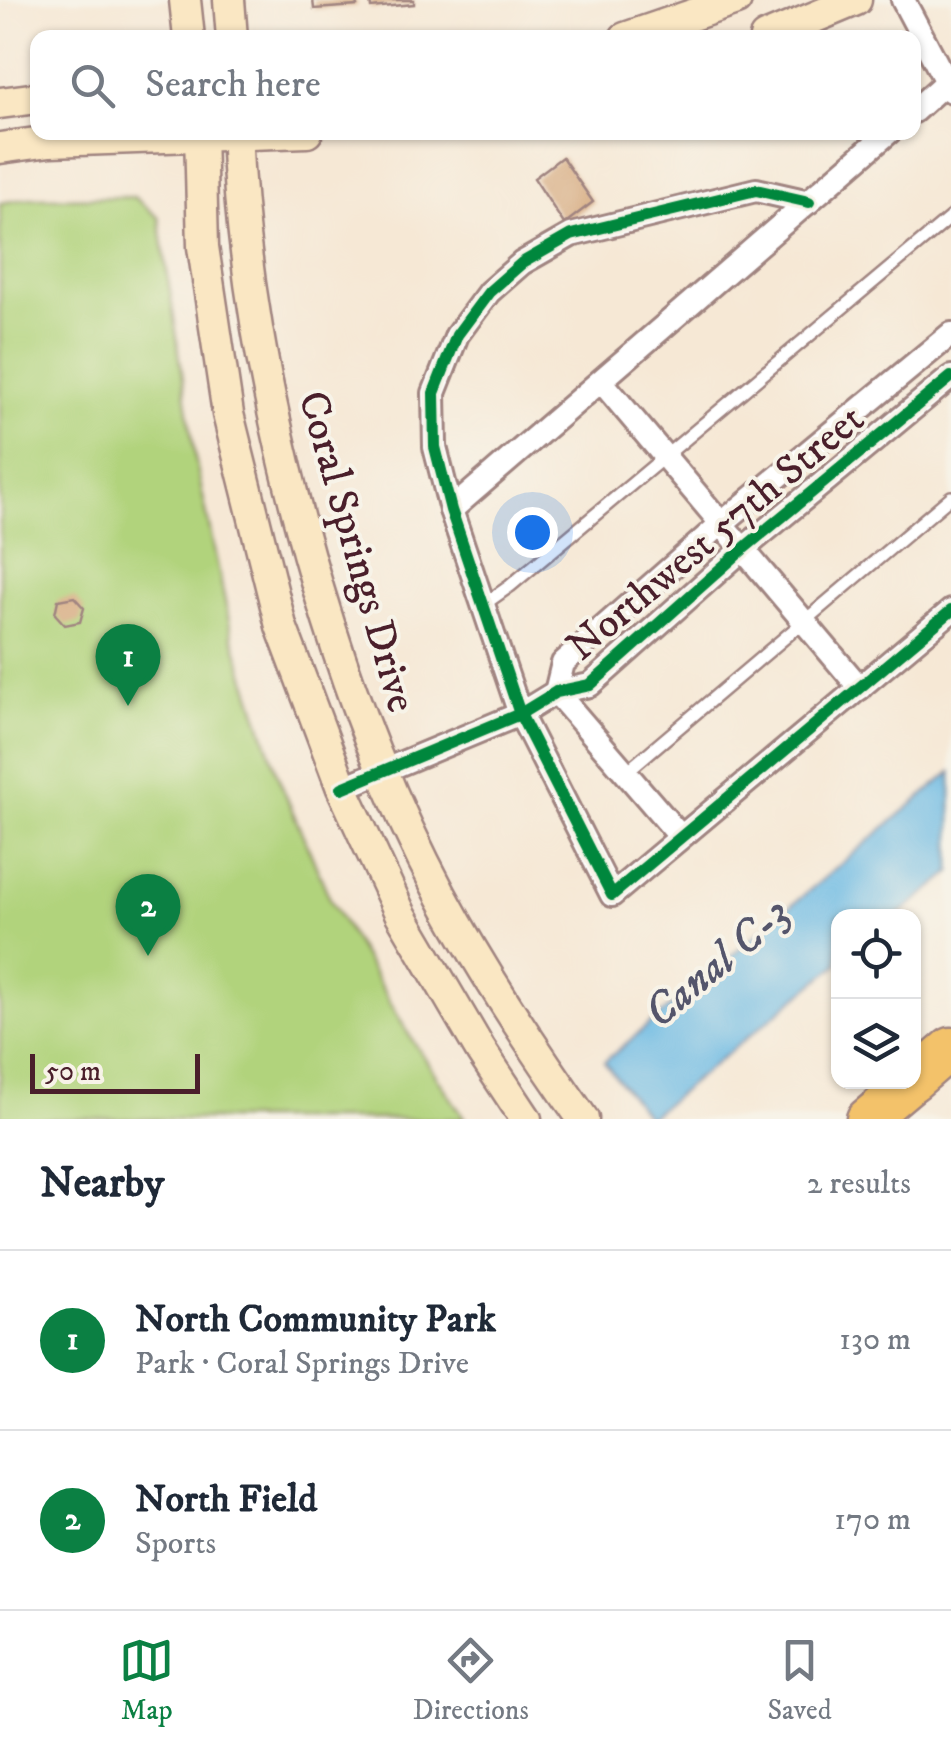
<!DOCTYPE html>
<meta charset="utf-8">
<style>
body{margin:0;font-family:"IM FELL DW Pica",serif;background:#f6f6f7;color:#1f2937}
.controls{position:absolute;right:30px;bottom:30px;display:grid;overflow:hidden;border-radius:20px;box-shadow:0 2px 8px #0004}
.controls button{width:90px;height:90px;display:grid;place-items:center;padding:0;border:0;border-bottom:2px solid #e0e1e3;background:#fff;color:#1f2937;font:50px sans-serif}
.scale{position:absolute;left:30px;bottom:25px;width:170px;box-sizing:border-box;padding-left:10px;border:5px solid #4a1f2b;border-top:0;font-size:28px;line-height:35px;white-space:nowrap;color:#4a1f2b;-webkit-text-stroke:8px #f7f3e8;paint-order:stroke}
.you{position:absolute;left:532px;top:532px;width:35px;height:35px;margin:-25px;border:8px solid #fff;border-radius:50%;background:#1a73e8;box-shadow:0 0 0 15px #1a73e833}
.badge{display:grid;place-items:center;width:65px;height:65px;border-radius:50%;background:#0b8043;color:#fff;font-size:32px;font-weight:700}
.pin{position:absolute;translate:-50% -82px;filter:drop-shadow(0 2px 5px #0008)}
.pin::after{content:'';position:absolute;top:52px;width:35px;height:30px;background:inherit;clip-path:polygon(0 0,100% 0,50% 100%)}
.list{margin:0;padding:0;list-style:none}
h2{display:flex;justify-content:space-between;align-items:center;height:130px;margin:0;padding:0 40px;font-size:42px}
h2 small{font-size:32px;font-weight:400;color:#747a83}
.list li{display:grid;grid-template-columns:65px 1fr auto;gap:30px;align-items:center;box-sizing:border-box;height:180px;padding:0 40px;border-top:2px solid #e0e1e3}
.list b{display:block;font-size:38px;white-space:nowrap}
.list p{margin:0;font-size:32px;white-space:nowrap;color:#747a83}
.list em{font-size:32px;font-style:normal;color:#747a83}
.icon{flex:none;width:55px;height:55px;fill:none;stroke:currentColor;stroke-width:2;stroke-linecap:round;stroke-linejoin:round}
.map{position:relative;flex:none;width:951px;height:1119px;overflow:hidden}
.search{position:absolute;background:#fff;box-shadow:0 2px 8px #0004;left:30px;right:30px;top:30px;height:110px;display:flex;align-items:center;gap:25px;box-sizing:border-box;padding:0 35px;border-radius:20px;color:#747a83;font-size:38px}
.sheet{height:490px;background:#fff}
nav{display:flex;justify-content:space-around;align-items:center;box-sizing:border-box;height:140px;border-top:2px solid #e0e1e3;background:#fff;font-size:28px;color:#747a83}
nav a{display:grid;justify-items:center;gap:5px}
nav .on{color:#0b8043}
.map>svg:first-child{display:block}
.green{fill:#b1d37b;stroke:#7e7953;stroke-width:2.5}
.water{fill:#68b8e3;stroke:#596c87;stroke-width:2.5}
.building{fill:#d5a87d}
.lines{fill:none;stroke-linecap:round;stroke-linejoin:round}
.lane-casing{stroke:#a08480;stroke-width:16}
.street-casing{stroke:#a08480;stroke-width:28}
.secondary-casing{stroke:#a08480;stroke-width:35}
.highway-casing{stroke:#a08480;stroke-width:45}
.lane{stroke:#fff;stroke-width:11}
.street{stroke:#fff;stroke-width:22}
.secondary{stroke:#fae7c3;stroke-width:30}
.highway{stroke:#f3c26a;stroke-width:40}
.cycleway-casing{stroke:#f7f3e8;stroke-width:19}
.cycleway{stroke:#00873e;stroke-width:12}
.labels{text-anchor:middle;stroke-width:8;stroke-linejoin:round;paint-order:stroke}
.street-label{font-size:42px;fill:#4a1f2b;stroke:#f7f3e8}
.water-label{font-size:45px;font-style:italic;fill:#54556b;stroke:#f7f3e8}
</style>
<div class="map">
<svg width="951" height="1119" viewBox="0 0 951 1119">
<rect width="100%" height="100%" fill="#f7f3e8"/>
<filter id="ink" filterUnits="userSpaceOnUse"><feTurbulence type="fractalNoise" baseFrequency=".01" numOctaves="2"/><feDisplacementMap in="SourceGraphic" scale="20" xChannelSelector="R" yChannelSelector="G"/><feConvolveMatrix kernelMatrix="1 2 1 2 8 2 1 2 1" color-interpolation-filters="sRGB"/></filter>
<filter id="wash" filterUnits="userSpaceOnUse"><feTurbulence type="fractalNoise" baseFrequency=".0048" numOctaves="4" result="noise"/><feDisplacementMap in="SourceGraphic" scale="40" xChannelSelector="R" yChannelSelector="G"/><feGaussianBlur stdDeviation="2.25" result="paint"/><feColorMatrix in="noise" values="0 0 0 0 0 0 0 0 0 0 0 0 0 0 0 0 0 1.4 0 .05"/><feComposite in="paint" operator="in"/></filter>
<g filter="url(#wash)">
<rect width="100%" height="100%" fill="#f6e8d5"/>
<polygon class="green" points="134,197 159,218 195,458 232,635 278,777 331,901 409,1035 465,1119 0,1119 0,203 30,198"/>
<polygon class="water" points="951,772 951,873 897,916 838,916 838,964 648,1118 604,1062"/>
<g id="blocks">
<g class="building">
<polygon points="313,0 356,0 357,6 314,9"/>
<polygon points="370,0 414,0 414,4 371,8"/>
<polygon points="562,157 593,202 564,224 534,178"/>
<polygon points="74,597 84,608 80,622 65,625 55,614 58,600"/>
</g>
</g>
</g>
<g filter="url(#ink)">
<use href="#blocks" fill-opacity="0" stroke="#a08480" stroke-width="2.5"/>
<g class="lines">
<g class="lane-casing">
<g id="lane">
<polyline points="483,605 510,586 951,217"/>
<polyline points="625,773 951,497"/>
</g>
</g>
<g class="street-casing">
<g id="street">
<polyline points="903,0 951,91"/>
<polyline points="914,111 945,83"/>
<polyline points="809,202 756,190 571,235 522,263 489,292 457,335 434,393 435,447 451,510 520,714 612,895 951,611"/>
<polyline points="602,382 860,688"/>
<polyline points="451,510 889,132"/>
<polyline points="556,692 563,663 721,524 951,334"/>
<polyline points="556,692 680,836"/>
<polyline points="342,788 520,714 556,692 590,685 743,549 951,377"/>
</g>
</g>
<g class="secondary-casing">
<g id="secondary">
<polyline points="185,0 189,38"/>
<polyline points="229,0 232,38"/>
<polyline points="625,38 736,0"/>
<polyline points="765,38 856,0"/>
<polyline points="0,103 38,98"/>
<polyline points="200,132 203,247 228,414 281,626 342,788 400,913 481,1051 526,1119"/>
<path d="M236,132C242,268 265,390 299,520C333,649 378,777 441,895C483,973 532,1047 583,1119"/>
<polyline points="0,148 50,141 307,132"/>
</g>
</g>
<g class="highway-casing">
<g id="highway">
<polyline points="914,1080 951,1048"/>
<polyline points="867,1119 911,1082"/>
</g>
</g>
<use href="#lane" class="lane"/>
<use href="#street" class="street"/>
<use href="#secondary" class="secondary"/>
<use href="#highway" class="highway"/>
<g class="cycleway-casing">
<g id="cycleway">
<polyline points="809,202 756,190 571,235 522,263 489,292 457,335 434,393 435,447 451,510 520,714 612,895 951,611"/>
<polyline points="342,788 520,714 556,692 590,685 743,549 951,377"/>
</g>
</g>
<use href="#cycleway" class="cycleway"/>
</g>
</g>
<g class="labels">
<g class="street-label">
<text transform="translate(714 531) rotate(-40)" y="15">Northwest 57th Street</text>
<text transform="translate(359 551) rotate(74)" y="15">Coral Springs Drive</text>
</g>
<g class="water-label">
<text transform="translate(716 961) rotate(-40)" y="16">Canal C-3</text>
</g>
</g>
</svg>
<div class="controls">
<button><svg class="icon" aria-label="locate" viewBox="0 0 24 24"><circle cx="12" cy="12" r="6"/><path d="M12 2v4M12 18v4M2 12h4M18 12h4"/></svg></button>
<button><svg class="icon" aria-label="layers" viewBox="0 0 24 24"><path d="M12 4l9 5-9 5-9-5zM3 14l9 5 9-5"/></svg></button>
</div>
<div class="scale">50 m</div>
<div class="you"></div>
<div class="pin badge" style="left:128px;top:706px">1</div>
<div class="pin badge" style="left:148px;top:956px">2</div>
<div class="search"><svg class="icon" aria-label="search" viewBox="0 0 24 24"><circle cx="10" cy="10" r="6"/><path d="M15 15l6 6"/></svg>Search here</div>
</div>
<section class="sheet">
<h2>Nearby<small>2 results</small></h2>
<ul class="list">
<li><span class="badge">1</span><div><b>North Community Park</b><p>Park · Coral Springs Drive</p></div><em>130 m</em></li>
<li><span class="badge">2</span><div><b>North Field</b><p>Sports</p></div><em>170 m</em></li>
</ul>
</section>
<nav>
<a class="on"><svg class="icon" aria-label="map" viewBox="0 0 24 24"><path d="M3 6l6-2 6 2 6-2v14l-6 2-6-2-6 2zM9 4v14M15 6v14"/></svg>Map</a>
<a><svg class="icon" aria-label="directions" viewBox="0 0 24 24"><path d="M12 3l9 9-9 9-9-9zM9 14v-3h6M13 9l2 2-2 2"/></svg>Directions</a>
<a><svg class="icon" aria-label="saved" viewBox="0 0 24 24"><path d="M7 4h10v16l-5-4-5 4z"/></svg>Saved</a>
</nav>
